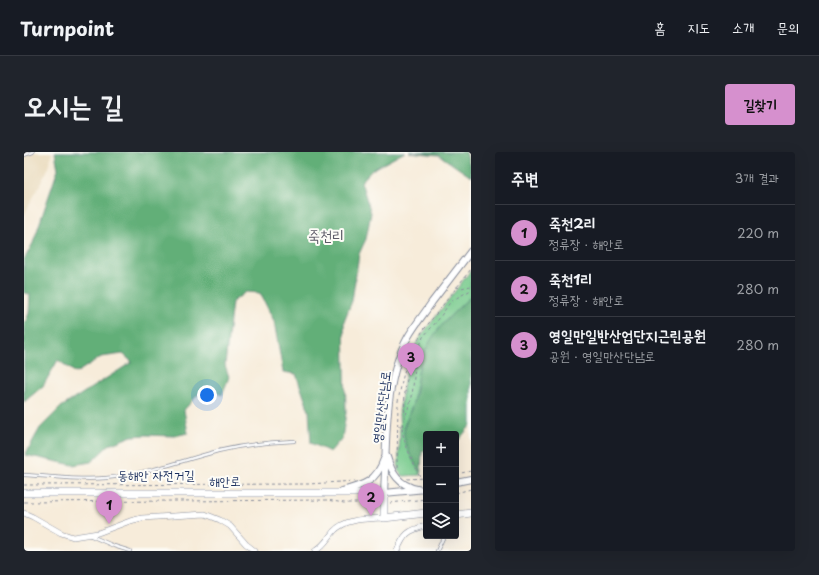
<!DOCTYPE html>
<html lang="ko">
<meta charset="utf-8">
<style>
body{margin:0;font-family:"Playpen Sans","Poor Story",sans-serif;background:#20242c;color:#f1f3f6}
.controls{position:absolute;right:12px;bottom:12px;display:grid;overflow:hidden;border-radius:4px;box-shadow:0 4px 16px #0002}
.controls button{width:36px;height:36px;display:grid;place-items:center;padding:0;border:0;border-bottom:1px solid #363941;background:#171b24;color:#f1f3f6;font:20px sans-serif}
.you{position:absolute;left:183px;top:243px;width:14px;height:14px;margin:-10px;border:3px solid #fff;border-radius:50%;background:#1a73e8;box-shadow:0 0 0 6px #1a73e833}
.badge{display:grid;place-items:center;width:26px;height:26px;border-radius:50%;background:#d690ce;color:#111;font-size:13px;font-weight:700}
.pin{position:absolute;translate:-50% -33px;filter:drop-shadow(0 1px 2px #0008)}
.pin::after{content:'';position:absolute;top:21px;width:14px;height:12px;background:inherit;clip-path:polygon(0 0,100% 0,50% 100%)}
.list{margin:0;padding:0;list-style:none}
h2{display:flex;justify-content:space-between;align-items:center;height:52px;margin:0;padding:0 16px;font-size:17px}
h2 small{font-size:13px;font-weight:400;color:#9ea1a6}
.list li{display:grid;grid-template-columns:26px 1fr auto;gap:12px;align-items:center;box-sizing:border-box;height:56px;padding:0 16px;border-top:1px solid #363941}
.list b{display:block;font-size:15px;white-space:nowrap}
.list p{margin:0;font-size:13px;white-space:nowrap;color:#9ea1a6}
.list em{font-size:13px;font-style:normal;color:#9ea1a6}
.icon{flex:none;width:22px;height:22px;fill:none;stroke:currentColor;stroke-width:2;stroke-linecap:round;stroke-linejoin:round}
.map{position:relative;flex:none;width:447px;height:399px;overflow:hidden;border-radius:4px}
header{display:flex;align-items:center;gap:24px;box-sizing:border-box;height:56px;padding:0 20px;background:#171b24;border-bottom:1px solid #363941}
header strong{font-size:19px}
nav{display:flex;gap:22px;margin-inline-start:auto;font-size:14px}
.intro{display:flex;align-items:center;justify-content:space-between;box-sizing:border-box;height:96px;padding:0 24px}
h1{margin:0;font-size:28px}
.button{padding:10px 18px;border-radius:4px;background:#d690ce;color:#111;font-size:14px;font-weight:700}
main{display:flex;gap:24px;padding:0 24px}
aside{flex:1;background:#171b24;border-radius:4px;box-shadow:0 4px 16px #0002}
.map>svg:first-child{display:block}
.built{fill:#e9d9ba}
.green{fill:#78cb8d;stroke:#4a7d76}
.forest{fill:#62af78;stroke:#3e6f6b}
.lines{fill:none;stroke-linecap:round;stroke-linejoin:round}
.service-casing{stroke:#898e9c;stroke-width:4}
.minor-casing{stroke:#898e9c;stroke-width:6}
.tertiary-casing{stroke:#898e9c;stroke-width:8}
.secondary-casing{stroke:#898e9c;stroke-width:8}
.path{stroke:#898e9c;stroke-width:1;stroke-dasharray:3 3;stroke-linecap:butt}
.service{stroke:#fff;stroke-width:2.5}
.minor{stroke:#fff;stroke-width:5}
.tertiary{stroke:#fff;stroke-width:6}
.secondary{stroke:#fff;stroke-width:7}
.labels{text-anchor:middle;stroke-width:4;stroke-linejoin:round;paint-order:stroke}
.street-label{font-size:13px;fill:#1b2f5e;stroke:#fdfcf7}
.quarter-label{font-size:15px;fill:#5c5a67;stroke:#fdfcf7}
</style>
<header>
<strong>Turnpoint</strong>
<nav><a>홈</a><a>지도</a><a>소개</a><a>문의</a></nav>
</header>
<div class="intro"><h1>오시는 길</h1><a class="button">길찾기</a></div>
<main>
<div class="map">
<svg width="447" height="399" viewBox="0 0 447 399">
<rect width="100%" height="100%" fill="#fdfcf7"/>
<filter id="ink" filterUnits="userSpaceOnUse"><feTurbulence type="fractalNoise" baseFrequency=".025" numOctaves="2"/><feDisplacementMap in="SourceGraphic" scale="8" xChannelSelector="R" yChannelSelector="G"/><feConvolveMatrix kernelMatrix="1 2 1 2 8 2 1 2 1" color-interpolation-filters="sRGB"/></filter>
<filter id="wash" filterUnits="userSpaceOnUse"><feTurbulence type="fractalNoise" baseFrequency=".012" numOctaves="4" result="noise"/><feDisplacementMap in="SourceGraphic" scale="16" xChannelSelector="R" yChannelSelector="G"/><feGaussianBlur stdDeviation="0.9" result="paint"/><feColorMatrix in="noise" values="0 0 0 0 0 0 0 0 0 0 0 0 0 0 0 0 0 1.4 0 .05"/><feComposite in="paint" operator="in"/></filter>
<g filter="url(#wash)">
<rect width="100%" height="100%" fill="#f7ecda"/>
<polygon class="built" points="0,0 28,0 23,19 0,63"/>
<polygon class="green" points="447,118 447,144 423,167 396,212 389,251 380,274 383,293 397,323 379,324 374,319 376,281 375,261 382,217 394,188"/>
<g class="forest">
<polygon points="31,0 381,0 348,18 337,30 347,61 342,87 335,102 328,149 320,169 322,261 318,286 306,300 287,291 285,259 272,222 259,220 250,169 236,141 222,140 208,150 201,213 205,225 198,243 180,236 160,258 164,281 150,284 122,283 108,284 85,293 67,310 49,313 1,303 16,276 37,255 108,210 99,202 77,205 52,221 34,208 19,234 0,250 0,174 5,161 6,142 0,141 0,108 9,91 34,17"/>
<polygon points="385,0 442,0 447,18 447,25 415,3"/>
<path d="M447,144V273L432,291V282H402V300L398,299L397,323C391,311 382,297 380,284C379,272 386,262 389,251C393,239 392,225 396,212C405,182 425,165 447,144Z"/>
</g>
</g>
<g filter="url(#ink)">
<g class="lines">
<g class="service-casing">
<g id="service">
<polyline points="0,3 9,0"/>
<path d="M0,323C27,324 55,329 82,326C121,322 157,309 194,299C219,293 244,290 270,289"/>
<polyline points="65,383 90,394 106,399"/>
<polyline points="413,399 420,384"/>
</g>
</g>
<g class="minor-casing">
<g id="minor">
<polyline points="0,361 9,365 37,381 49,385 74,381 106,369 118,366 181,362 196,368 206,374 222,392 231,399"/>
<path d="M291,399C300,394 304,386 310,379C322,366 344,367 360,366"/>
<path d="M373,399C380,382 384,378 402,374"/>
</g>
</g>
<g class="tertiary-casing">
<g id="tertiary">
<path d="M363,305C368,322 375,333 393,337"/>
<polyline points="432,330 447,327"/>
<path d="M402,337L360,341C363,291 359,230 384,185C391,173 400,162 408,150C421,133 434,116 447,99"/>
<path d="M318,339C340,333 352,330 360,307"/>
</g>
</g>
<g class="secondary-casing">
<g id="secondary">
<polyline points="0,341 360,341 360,366 402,361"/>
<polyline points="432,363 447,361"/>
</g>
</g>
<g class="path">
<polyline points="432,135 437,136 447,134"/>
<path d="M381,266C380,245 380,225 392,206"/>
<path d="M374,274H378C379,293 390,310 397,327"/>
<polyline points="378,274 388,245 392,205 399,185 414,168 427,149 447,138"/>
<polyline points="373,316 374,249 380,220 384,209 398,180 447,117"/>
<polyline points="432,322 447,319"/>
<polyline points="383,327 402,326"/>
<polyline points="0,333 285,332 331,329"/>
<polyline points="432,341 447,337"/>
<polyline points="0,350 303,348 320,351 353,351"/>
<polyline points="366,351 402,347"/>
</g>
<use href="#service" class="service"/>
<use href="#minor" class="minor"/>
<use href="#tertiary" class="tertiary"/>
<use href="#secondary" class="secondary"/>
</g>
</g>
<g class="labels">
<g class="street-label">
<text transform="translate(357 255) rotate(-83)" y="5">영일만산단남로</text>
<text x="132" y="328">동해안 자전거길</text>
<text x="201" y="334">해안로</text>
</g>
<g class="quarter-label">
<text x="302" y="89">죽천리</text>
</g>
</g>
</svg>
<div class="controls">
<button>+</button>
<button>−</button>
<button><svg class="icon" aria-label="layers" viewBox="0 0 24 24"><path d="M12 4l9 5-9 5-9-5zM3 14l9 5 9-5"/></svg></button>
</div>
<div class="you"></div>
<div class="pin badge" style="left:85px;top:372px">1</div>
<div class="pin badge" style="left:347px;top:364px">2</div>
<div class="pin badge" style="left:387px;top:224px">3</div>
</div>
<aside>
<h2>주변<small>3개 결과</small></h2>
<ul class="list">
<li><span class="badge">1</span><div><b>죽천2리</b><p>정류장 · 해안로</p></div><em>220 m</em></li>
<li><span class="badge">2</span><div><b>죽천1리</b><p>정류장 · 해안로</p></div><em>280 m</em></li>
<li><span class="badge">3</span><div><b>영일만일반산업단지근린공원</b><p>공원 · 영일만산단남로</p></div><em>280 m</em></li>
</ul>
</aside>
</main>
